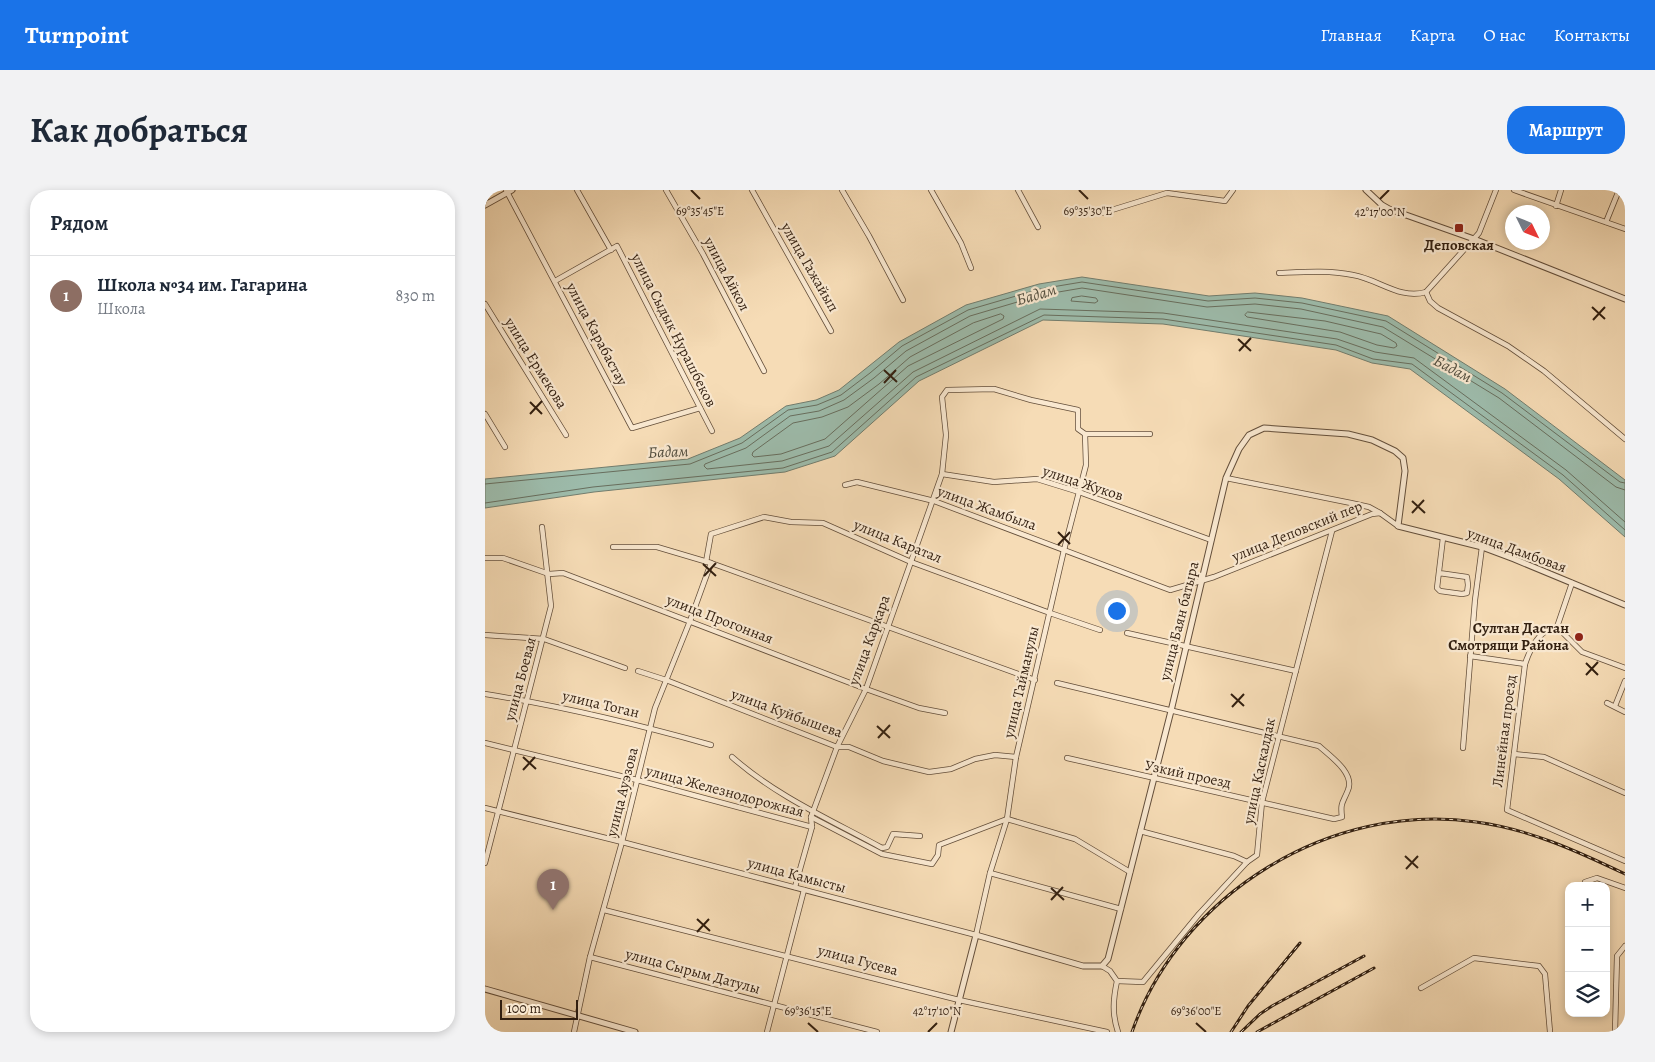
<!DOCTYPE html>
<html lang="ru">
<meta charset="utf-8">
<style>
body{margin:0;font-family:Alegreya,serif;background:#f2f2f3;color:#1f2937}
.controls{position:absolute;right:15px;bottom:15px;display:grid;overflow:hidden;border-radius:10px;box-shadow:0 2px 8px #0003}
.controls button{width:45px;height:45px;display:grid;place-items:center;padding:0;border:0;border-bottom:1px solid #e0e1e3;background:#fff;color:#1f2937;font:25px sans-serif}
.compass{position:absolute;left:1020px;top:15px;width:45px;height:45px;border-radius:50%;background:#fff;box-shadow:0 2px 8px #0003;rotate:133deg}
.scale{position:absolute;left:15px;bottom:12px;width:78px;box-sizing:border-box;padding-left:5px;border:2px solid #321f10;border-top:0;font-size:14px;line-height:18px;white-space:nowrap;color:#321f10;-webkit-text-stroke:4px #f9e8d0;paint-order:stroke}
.you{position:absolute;left:631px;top:420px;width:18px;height:18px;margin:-12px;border:4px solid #fff;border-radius:50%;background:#1a73e8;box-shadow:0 0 0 8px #1a73e833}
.badge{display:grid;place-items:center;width:32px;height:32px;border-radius:50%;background:#1a73e8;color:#fff;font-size:16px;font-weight:700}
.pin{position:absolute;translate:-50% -41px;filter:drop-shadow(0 1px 2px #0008)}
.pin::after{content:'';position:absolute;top:26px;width:18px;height:15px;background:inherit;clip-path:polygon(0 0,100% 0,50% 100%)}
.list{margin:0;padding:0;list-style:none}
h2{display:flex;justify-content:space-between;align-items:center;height:65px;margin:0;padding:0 20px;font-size:21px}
h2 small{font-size:16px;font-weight:400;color:#747a83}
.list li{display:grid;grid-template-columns:32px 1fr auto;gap:15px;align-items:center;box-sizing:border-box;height:80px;padding:0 20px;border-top:1px solid #e0e1e3}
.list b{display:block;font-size:19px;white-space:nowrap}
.list p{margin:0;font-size:16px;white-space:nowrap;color:#747a83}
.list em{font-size:16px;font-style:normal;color:#747a83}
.icon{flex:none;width:28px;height:28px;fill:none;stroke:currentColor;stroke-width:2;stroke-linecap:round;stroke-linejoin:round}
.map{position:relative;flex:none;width:1140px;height:842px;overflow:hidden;border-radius:20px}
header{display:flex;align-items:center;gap:30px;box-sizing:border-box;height:70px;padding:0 25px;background:#1a73e8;color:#fff}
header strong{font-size:24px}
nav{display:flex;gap:28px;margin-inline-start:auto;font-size:18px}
.intro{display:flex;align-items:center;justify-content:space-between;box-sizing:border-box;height:120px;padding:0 30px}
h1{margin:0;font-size:35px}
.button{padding:12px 22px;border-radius:20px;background:#1a73e8;color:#fff;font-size:18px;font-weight:700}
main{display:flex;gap:30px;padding:0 30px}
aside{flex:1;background:#fff;border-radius:20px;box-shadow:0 2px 8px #0003}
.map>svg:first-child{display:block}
.water{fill:#9dbcac;stroke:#727d6e}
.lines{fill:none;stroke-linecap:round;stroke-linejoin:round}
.shore{stroke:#686e5e;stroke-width:1}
.minor-casing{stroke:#634e3a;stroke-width:6}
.tertiary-casing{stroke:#634e3a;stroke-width:7}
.minor{stroke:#f9e8d0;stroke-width:4.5}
.tertiary{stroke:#f9e8d0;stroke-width:5}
.rail-casing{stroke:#321f10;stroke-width:3}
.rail{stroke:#f9e8d0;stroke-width:1;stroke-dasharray:4;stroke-linecap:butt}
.ticks{fill:none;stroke:#321f10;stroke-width:2}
.poi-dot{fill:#8f2418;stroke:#f9e8d0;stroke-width:2}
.labels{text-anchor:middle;stroke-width:4.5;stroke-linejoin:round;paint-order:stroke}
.poi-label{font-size:15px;font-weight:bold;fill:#321f10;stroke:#f9e8d0}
.street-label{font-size:15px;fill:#321f10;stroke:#f9e8d0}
.water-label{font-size:16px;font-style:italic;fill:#524e3f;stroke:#f9e8d0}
.ticks-label{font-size:12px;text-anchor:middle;fill:#321f10;stroke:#f9e8d0;stroke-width:4.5;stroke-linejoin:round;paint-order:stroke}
</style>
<header>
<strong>Turnpoint</strong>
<nav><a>Главная</a><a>Карта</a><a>О нас</a><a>Контакты</a></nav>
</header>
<div class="intro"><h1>Как добраться</h1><a class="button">Маршрут</a></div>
<main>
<aside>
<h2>Рядом<small></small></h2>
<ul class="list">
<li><span class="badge" style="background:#8d6e63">1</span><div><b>Школа №34 им. Гагарина</b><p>Школа</p></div><em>830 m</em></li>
</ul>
</aside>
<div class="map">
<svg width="1140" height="842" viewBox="0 0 1140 842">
<rect width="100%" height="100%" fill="#f6dcb6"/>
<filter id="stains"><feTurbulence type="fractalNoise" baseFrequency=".004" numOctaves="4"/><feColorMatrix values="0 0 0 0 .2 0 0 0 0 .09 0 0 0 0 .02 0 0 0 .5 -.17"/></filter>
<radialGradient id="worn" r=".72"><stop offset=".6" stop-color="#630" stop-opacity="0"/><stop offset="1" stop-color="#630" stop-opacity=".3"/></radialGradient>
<polygon class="water" points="597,87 724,106 770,103 817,108 903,126 1020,199 1140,290 1140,347 1074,289 925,179 887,173 851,160 678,134 558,130 434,191 350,266 300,282 109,302 0,318 0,289 203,269 255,248 301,216 331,210 354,200 414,152 481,115 554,94"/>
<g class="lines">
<g class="shore">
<polygon points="597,106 611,108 613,111 610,113 586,111 587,108"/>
<polygon points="763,122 840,131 896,144 911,153 912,156 909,158 892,155 855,142 762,127 760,125"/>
<polygon points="516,124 519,126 518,129 423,176 340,249 296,264 269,267 267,265 268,262 308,233 337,227 363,217 394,194 425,167 488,133"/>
<polyline points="0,294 205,274 257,253 303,220 332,215 356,205 385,183 417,156 483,120 555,99 597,92 723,111 770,108 817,113 901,131 1017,203 1135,292 1140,293"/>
<polyline points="1140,300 1131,297 1014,208 898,137 816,119 770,114 722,117 597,98 556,105 485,126 421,161 389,188 359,210 334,221 305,226 261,258 220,274 219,276 222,279 297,271 344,256 428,182 555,119 678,123 852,149 890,162 929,168 1081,280 1140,332"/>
<polyline points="0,313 108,297 298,278 347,262 431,187 559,125 678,129 851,155 888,169 927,174 1078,285 1140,340"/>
</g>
<g class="minor-casing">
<g id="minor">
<polyline points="21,0 147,238 215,218"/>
<polyline points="92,0 126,60"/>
<polyline points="181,0 218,64 279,181"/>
<polyline points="267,0 346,141"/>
<polyline points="357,0 384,46 418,110"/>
<polyline points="446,0 476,53 486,78"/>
<polyline points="533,0 553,37"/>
<polyline points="1029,0 1140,39"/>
<polyline points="1071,16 1076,0"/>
<polyline points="617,23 682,3 740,11 748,0"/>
<polyline points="1121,32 1134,0"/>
<path d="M794,83C818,82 844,80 868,85C893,89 915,110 941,102L994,43L1011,0"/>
<polyline points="70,91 132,56 227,241"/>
<polyline points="941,102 945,111 953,118 1023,156 1059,181 1140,249"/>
<polyline points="0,114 81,245"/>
<polyline points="0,224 20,257"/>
<polyline points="457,284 509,292 552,289 594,302 726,350"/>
<polyline points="741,288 866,313 884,317 895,323"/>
<polyline points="360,295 372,292 449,311 685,400 729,387 887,324 895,323 913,336"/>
<polyline points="128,357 172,357 226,373 550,490"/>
<polyline points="0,368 18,368 64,384 78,383 381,499 434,518 460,523"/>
<polyline points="221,372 226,344 279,327 306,332 338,333 426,372 565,423 615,440"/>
<polyline points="954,383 982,387 983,395 982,403 977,404 955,401 952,398 958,348"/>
<path d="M1087,393L1072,437C1055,439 1045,459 1040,474L1022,620L1140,671"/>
<polyline points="1072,437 1097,462 1140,478"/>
<polyline points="642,443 811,481"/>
<polyline points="0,445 59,449 140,478"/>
<polyline points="985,466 1040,474"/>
<polyline points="153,481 181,490 352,557 364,557 398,571 444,582 466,579 490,569 510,565 531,567"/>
<path d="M572,493L834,556C845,566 870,583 863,600C858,613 855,612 857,627L849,629L582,568"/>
<path d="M0,504C76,516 151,534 226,555"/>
<polyline points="1122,513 1140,522"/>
<polyline points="1130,516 1140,491"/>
<polyline points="0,553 152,590 327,637"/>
<polyline points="978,558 990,410 997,357"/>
<polyline points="1029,564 1059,567 1140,603"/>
<path d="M247,567C291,606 346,630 397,658L402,657L408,644L435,646"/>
<polyline points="0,618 137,652 491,745 505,683 522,629 531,567 579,360 601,275 600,244"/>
<polyline points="326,627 397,664 447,674 453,665 454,655 522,629 590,649 645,682"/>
<polyline points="655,641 749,666 762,672"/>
<polyline points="0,673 66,416 57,337"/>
<polyline points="505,683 636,719"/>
<polyline points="1100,692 1112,688 1140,698"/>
<polyline points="310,697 327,637 326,627 352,557 381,499 457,284 461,245 457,207 462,200 509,199 546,210 593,220 593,239 600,244 665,244"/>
<polyline points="119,720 474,810 622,842"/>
<polyline points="105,767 392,842"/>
<path d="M617,776L625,781L632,791C628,810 627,824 633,842"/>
<polyline points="632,791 658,792 714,724 762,672 772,665 777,612 847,341"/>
<polyline points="936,798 989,768 1054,776 1060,784 1065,842"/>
<polyline points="89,842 105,767 137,652 170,518 205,431 226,373"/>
<polyline points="282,842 319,700"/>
<polyline points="1130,842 1132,766 1140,756"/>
</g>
</g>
<g class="tertiary-casing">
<g id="tertiary">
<polyline points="881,0 897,15 904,19 989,49 1140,109"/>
<polyline points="0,15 27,0"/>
<polyline points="0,799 150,842"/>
<polyline points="466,842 491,745 598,776 617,776 623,769 686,521 741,288 754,259 764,245 779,238 863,244 887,250 910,261 918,268 920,281 913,336 997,357 1029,369 1140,415"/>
</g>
</g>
<use href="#minor" class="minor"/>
<use href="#tertiary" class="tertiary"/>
<g class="rail-casing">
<g id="rail">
<path d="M647,842C695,704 846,611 991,632C1044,639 1092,661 1140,684"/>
<polyline points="746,842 763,816 815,753"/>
<polyline points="756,842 775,824 787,816 879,766"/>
<polyline points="772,842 889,778"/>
</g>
</g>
<use href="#rail" class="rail"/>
</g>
<path class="ticks" d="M206,0L215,9M594,0L603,9M895,9L904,0M1107,117L1120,129M1108,130L1120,117M753,149L766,161M754,161L766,148M399,180L412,192M399,193L411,180M45,212L57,224M45,224L57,211M927,311L940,323M927,323L939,310M573,342L585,354M573,355L585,342M218,374L231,386M219,386L231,373M1101,473L1113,485M1101,485L1113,472M746,504L759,516M747,517L759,504M392,536L405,548M393,548L405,535M38,567L51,579M38,580L50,567M920,666L933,678M921,679L933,666M566,698L579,710M566,710L578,697M212,729L225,741M212,742L224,729M323,833L333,842M711,833L721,842M443,842L452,833"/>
<g class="poi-dot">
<rect x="969" y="33" width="10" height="10" rx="2.5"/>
<circle cx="1094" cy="447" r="5"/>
</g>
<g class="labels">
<g class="poi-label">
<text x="974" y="60">Деповская</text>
<text x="1084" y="443" text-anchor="end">Султан Дастан<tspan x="1084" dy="17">Смотрящи Района</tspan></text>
</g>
<g class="street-label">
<text transform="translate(325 77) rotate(60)" y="5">улица Гажайып</text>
<text transform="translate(242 84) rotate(62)" y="5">улица Айкол</text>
<text transform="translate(189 140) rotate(63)" y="5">улица Сыдык Нурашбеков</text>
<text transform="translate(112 144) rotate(62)" y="5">улица Карабастау</text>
<text transform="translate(51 173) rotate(58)" y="5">улица Ермекова</text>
<text transform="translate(598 293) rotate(18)" y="5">улица Жуков</text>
<text transform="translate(502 318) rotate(20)" y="5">улица Жамбыла</text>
<text transform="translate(812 341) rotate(-22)" y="5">улица Деповский пер</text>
<text transform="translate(413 351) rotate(22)" y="5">улица Каратал</text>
<text transform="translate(1032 360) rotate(20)" y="5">улица Дамбовая</text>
<text transform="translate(235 429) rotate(21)" y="5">улица Прогонная</text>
<text transform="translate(694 431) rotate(-76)" y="5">улица Баян батыра</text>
<text transform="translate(384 450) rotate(-70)" y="5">улица Каркара</text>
<text transform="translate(35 489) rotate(-75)" y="5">улица Боевая</text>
<text transform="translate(536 492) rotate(-77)" y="5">улица Тайманулы</text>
<text transform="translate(116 514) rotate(13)" y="5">улица Тоган</text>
<text transform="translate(302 523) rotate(20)" y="5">улица Куйбышева</text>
<text transform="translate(1019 541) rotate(-83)" y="5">Линейная проезд</text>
<text transform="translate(774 581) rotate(-78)" y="5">улица Каскалдак</text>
<text transform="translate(703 584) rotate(12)" y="5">Узкий проезд</text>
<text transform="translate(240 601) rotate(15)" y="5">улица Железнодорожная</text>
<text transform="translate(137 602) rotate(-76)" y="5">улица Ауэзова</text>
<text transform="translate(312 685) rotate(15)" y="5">улица Камысты</text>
<text transform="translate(373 770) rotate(15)" y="5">улица Гусева</text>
<text transform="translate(208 781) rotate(15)" y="5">улица Сырым Датулы</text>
</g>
<g class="water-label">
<text transform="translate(551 104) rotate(-16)" y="6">Бадам</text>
<text transform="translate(968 178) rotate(28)" y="6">Бадам</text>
<text transform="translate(183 261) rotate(-2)" y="6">Бадам</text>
</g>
</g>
<g class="ticks-label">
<text x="215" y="25">69°35'45"E</text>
<text x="603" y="25">69°35'30"E</text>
<text x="895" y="26">42°17'00"N</text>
<text x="452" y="825">42°17'10"N</text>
<text x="323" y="825">69°36'15"E</text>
<text x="711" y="825">69°36'00"E</text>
</g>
<rect width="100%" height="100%" filter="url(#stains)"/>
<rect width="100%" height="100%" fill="url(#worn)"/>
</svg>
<div class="controls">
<button>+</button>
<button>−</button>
<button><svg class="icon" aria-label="layers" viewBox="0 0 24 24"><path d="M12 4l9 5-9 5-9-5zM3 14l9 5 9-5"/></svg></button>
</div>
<svg class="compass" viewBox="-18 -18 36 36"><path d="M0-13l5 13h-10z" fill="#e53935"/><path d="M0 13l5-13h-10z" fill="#747a83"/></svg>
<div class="scale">100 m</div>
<div class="you"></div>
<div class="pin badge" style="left:68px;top:720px;background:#8d6e63">1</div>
</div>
</main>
